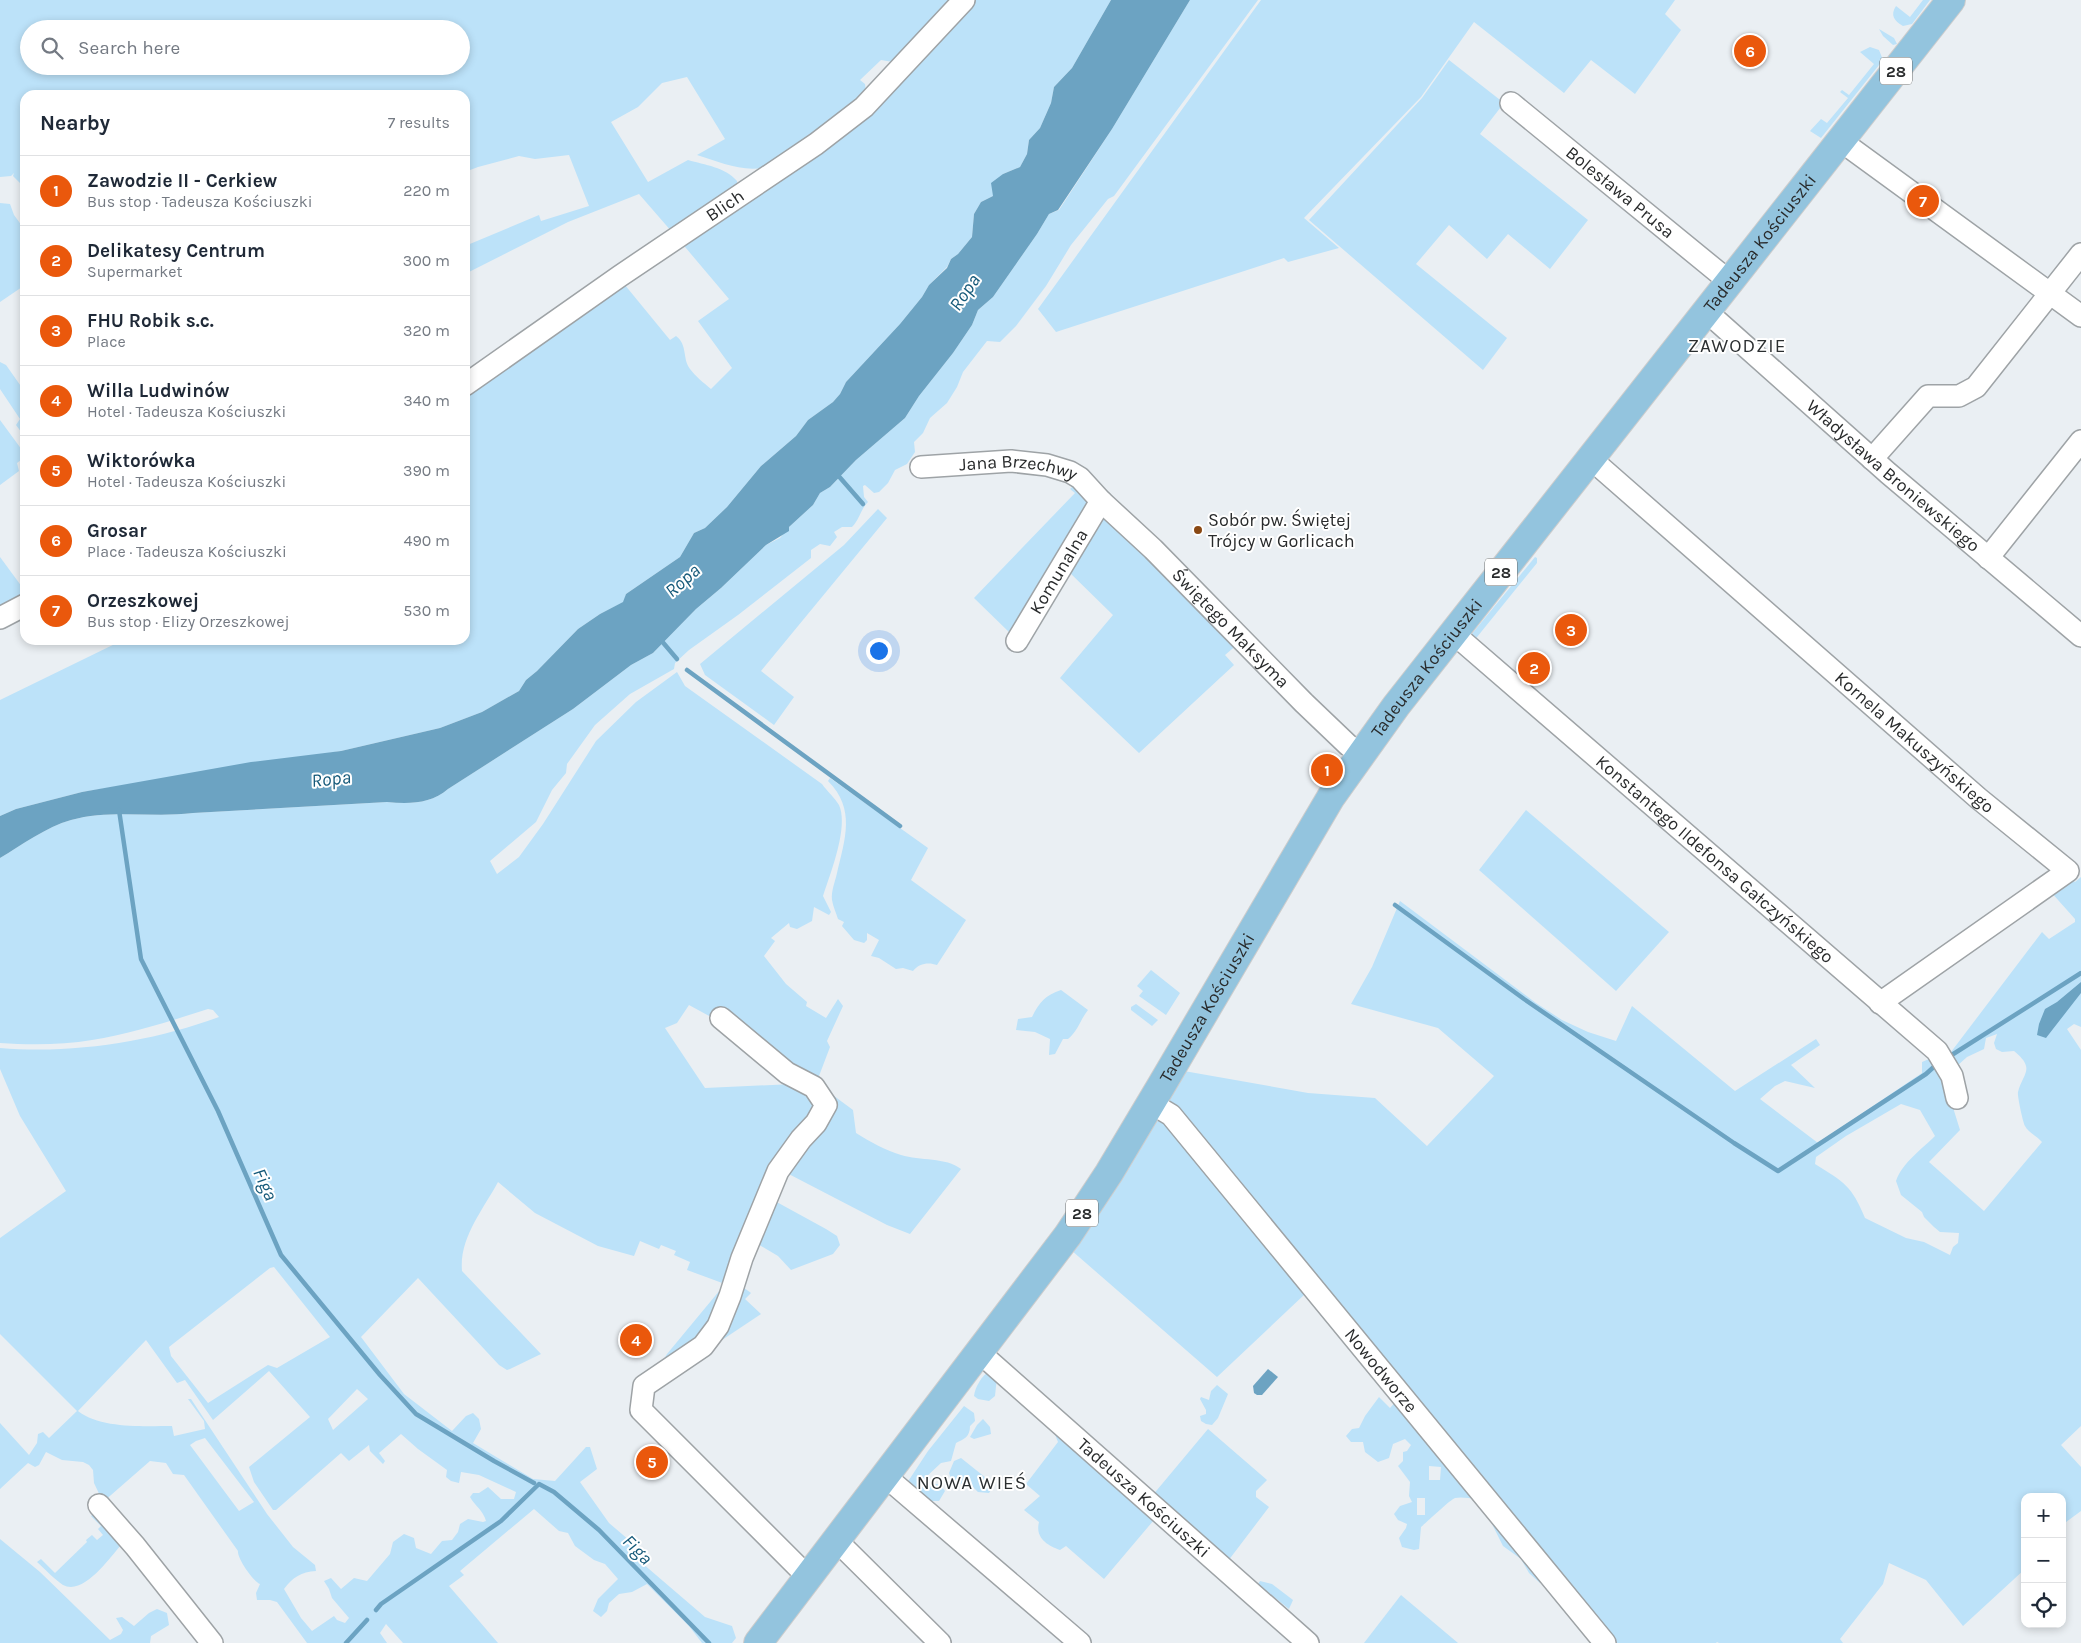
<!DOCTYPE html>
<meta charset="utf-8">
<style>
body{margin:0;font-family:Karla,sans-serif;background:#f6f6f7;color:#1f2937}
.controls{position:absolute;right:15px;bottom:15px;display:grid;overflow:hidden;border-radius:10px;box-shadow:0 2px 8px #0003}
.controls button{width:45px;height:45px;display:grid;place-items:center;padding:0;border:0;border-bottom:1px solid #e0e1e3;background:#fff;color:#1f2937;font:25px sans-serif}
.you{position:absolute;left:878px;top:650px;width:18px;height:18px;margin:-12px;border:4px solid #fff;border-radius:50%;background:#1a73e8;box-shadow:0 0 0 8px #1a73e833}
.badge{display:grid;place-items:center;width:32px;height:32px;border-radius:50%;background:#ea580c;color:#fff;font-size:16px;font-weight:700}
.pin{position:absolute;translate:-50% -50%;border:2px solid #fff;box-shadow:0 1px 5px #0006}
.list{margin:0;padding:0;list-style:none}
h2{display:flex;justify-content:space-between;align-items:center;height:65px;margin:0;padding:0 20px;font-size:21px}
h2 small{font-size:16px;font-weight:400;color:#747a83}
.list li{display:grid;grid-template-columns:32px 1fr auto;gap:15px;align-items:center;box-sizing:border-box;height:70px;padding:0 20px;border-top:1px solid #e0e1e3}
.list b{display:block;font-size:19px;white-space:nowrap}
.list p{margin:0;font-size:16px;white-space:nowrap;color:#747a83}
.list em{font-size:16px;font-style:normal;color:#747a83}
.icon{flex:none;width:28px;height:28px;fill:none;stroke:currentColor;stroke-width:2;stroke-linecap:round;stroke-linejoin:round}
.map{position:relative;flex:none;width:2081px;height:1643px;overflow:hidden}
.search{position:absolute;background:#fff;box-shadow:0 2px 8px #0003;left:20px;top:20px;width:450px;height:55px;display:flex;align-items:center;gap:12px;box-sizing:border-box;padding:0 18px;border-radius:28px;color:#747a83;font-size:19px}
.panel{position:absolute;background:#fff;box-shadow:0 2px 8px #0003;left:20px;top:90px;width:450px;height:555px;border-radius:15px}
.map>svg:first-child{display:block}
.green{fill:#bce2f9;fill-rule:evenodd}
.water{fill:#6ca3c2}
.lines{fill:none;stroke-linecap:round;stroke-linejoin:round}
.stream{stroke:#6ca3c2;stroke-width:4.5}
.minor-casing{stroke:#9ea3a6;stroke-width:24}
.major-casing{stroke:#ccc;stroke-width:30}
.minor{stroke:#fff;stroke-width:21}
.major{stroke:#93c4de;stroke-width:28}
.poi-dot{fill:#894813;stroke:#fff;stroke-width:2}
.labels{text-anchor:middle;stroke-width:4;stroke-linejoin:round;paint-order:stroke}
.shield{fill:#fff;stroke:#696b6b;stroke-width:1}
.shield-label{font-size:16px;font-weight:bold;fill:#292b2c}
.street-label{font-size:18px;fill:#292b2c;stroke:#fff}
.poi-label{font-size:18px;fill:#292b2c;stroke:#fff;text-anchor:start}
.water-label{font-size:19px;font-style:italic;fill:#165a7a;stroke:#fff}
.neighbourhood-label{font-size:19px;letter-spacing:1px;fill:#2b2f31;stroke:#fff}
</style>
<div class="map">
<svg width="2081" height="1643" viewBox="0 0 2081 1643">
<rect width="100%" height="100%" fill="#eaeff3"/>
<g class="green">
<path d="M0,0H951L893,62L881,60L860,80L865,84L866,93L767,167C743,173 720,162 697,155L725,139L687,77L662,83L638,107L611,122L648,182L688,160C705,165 725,167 737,181V187L672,232L639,194L568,222L465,274V246L539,215L541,221L589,206L569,155L535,159L519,156L478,167L465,172V95H25V188L13,176L14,173L11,176L0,177ZM29,29H461V66H29Z"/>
<path d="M970,0H1111L1072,68L1054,87L1051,103L1040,128L1029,140L1027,154L1020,167L1003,174L993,196L981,202L974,214L972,237L958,254L951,259L947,267L929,285L922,297L900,324L846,382L840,394L833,402L808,420L796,436L761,466L727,507L705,528L694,533L680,557L626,594L624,602L600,614L578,629L537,671L526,680L519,691L482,712L440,728L341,751L82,792L16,809L0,816V700L123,640H465V387L620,279L670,340L676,336C688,345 682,359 690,369C695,376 704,383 711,389L732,368L698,321L729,299L680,241L840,130Z"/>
<path d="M1190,0H1258L1114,196L1108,199L1071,245L1046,286L1016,326L1000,342L987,341L963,372L957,387L947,403L930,418L923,433L914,442L915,452L907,464L895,470L888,483L879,492L874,493L865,485L863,486L864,497L868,502C860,510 860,519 852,527H842L834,532L837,537L830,546L820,544L811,550V558L738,615L689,650L675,663L674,669L630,694L595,725L567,764L566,773L552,790L536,822L490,861L497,874L519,857L543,824L596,741L636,702L677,672L685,686L822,784C827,791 835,798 839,805C849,827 830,874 823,896L831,912L829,915L814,907L812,921L797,929L790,927L789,923L771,938L775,941L764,956L786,984L807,1002L806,1006L826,1018L838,999L843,1006L827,1041L830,1047L819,1076L812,1081L711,1017L689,1005L677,1023L665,1028L705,1088L793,1084L818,1100L715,1325L652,1378L667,1354L725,1284L687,1270L690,1262L674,1255L676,1251L661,1245L659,1249L640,1241L634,1256L598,1246L535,1213L498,1182C483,1210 459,1238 462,1271L541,1354L510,1369L507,1370L499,1365L418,1278L361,1337L404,1394L452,1431L466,1416L473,1413L479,1419L481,1429L473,1443L533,1479L555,1481L586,1447H590L597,1469L580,1482L609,1523L636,1546L642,1563L705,1617L732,1626L736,1638L732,1643H702L689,1626L647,1584L632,1592L619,1594L609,1603L607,1611L601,1617L593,1611L598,1599L618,1579L605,1564L594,1560L575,1546L568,1533L559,1531L534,1509L460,1571L464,1575L449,1586L498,1643H403L386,1624L380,1633L387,1643H307L277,1602L270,1600H257L256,1593L260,1584C253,1581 237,1558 238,1551L184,1475L173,1474L166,1463L150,1461L103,1502L94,1483L93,1470L89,1465L83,1462L62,1460L46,1452L39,1465L35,1467L28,1463L0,1489V1423L29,1455L37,1443L38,1434L43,1432L49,1438L77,1411L0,1334V1238L66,1191L20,1116L0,1069V1048C73,1054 151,1042 219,1017L213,1010L208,1009C170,1021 131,1034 92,1040C63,1045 30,1045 0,1043V858C22,845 46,827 71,820C111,809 153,818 193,813L387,802C409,804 431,804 448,789L573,709L631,665L653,653L696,609L721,588L766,545L780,538L789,527L813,505L820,493L830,487L856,460L905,418L919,396L953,353L972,325L978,310L993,297L1037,234L1049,214L1059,210L1112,129ZM274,1267L330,1337L277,1368L268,1365L208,1403L171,1356L169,1347L270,1268ZM146,1340L177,1383L185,1380L213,1420L269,1371L310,1417L249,1467L254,1482L273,1510H276L341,1453L349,1461L369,1445L370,1451L383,1464L385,1461L379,1453L401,1434L418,1449L447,1470L446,1477L451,1481L459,1483L461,1472L479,1475L516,1492L514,1499H501L488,1487L479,1493H473L470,1497C475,1506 483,1510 486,1521L483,1522L468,1519L460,1524L458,1532L452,1540L442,1541L431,1554L416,1548L414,1538L404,1534L393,1542L390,1554L367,1581L354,1578L341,1589L331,1578L324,1581L329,1589L332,1598L349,1618L345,1623L337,1620L334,1616L312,1631L301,1618L284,1589C293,1577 301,1572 316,1571L315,1565L293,1547L267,1514L191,1399H188L204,1421L205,1429L174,1436L172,1426C144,1426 101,1429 78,1411ZM357,1389L368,1399L333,1430L328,1419ZM205,1438L254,1502L239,1511L190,1445L196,1441Z"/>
<polygon points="1261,0 1675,0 1665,14 1681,30 1635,94 1591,60 1564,93 1474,22 1421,97 1304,218 1339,248 1288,262 1284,258 1056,332 1038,309"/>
<path d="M1923,0H1930L1912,24L1903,26C1894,21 1890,15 1896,6L1910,17Z"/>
<polygon points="1879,29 1894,38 1897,44 1893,45 1883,36"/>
<polygon points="1870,47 1879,50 1883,60 1821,138 1810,131 1821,119 1827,123 1848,98 1840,92 1842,90 1849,95 1874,64 1860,52"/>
<polygon points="1449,60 1504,103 1480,134 1588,220 1550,269 1508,234 1487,259 1449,225 1416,264 1507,338 1483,370 1309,220 1422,98"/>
<polygon points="0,203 10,204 14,215 25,230 25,285 0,302"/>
<polygon points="0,362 6,365 25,392 25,437 16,425 20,419 0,389"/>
<polygon points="0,420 22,450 25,449 25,457 17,463 19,471 0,485"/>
<polygon points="1075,484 1090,501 1077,518 1071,533 1011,634 974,598 1075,493 1070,489"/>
<polygon points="878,509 887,518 761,671 794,697 774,725 705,675 700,664 844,545"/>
<polygon points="1104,518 1134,543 1141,553 1159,566 1239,643 1225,655 1234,665 1139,753 1060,678 1113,615 1067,570 1096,519"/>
<polygon points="0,557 25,591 25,599 0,611"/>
<polygon points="1535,557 1537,558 1537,563 1473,642 1466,641"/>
<path d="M830,778L928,848L911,880L966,920L937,965C929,962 919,963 913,971L903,968L896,969L879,958L871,956L879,940L867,933V940L864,943L854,940L842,926L844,922L838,919C836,913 833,906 832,900C831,891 835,882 837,873C845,839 856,809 828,781Z"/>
<polygon points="1526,810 1669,932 1616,991 1479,870"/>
<path d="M2069,877L2075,882L2081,877V1027L2074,1024L2067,1029L2081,1050V1426L2061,1445L2081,1467V1511L2062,1525V1497H2025V1569L1963,1626L1926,1580L1889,1563L1883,1584L1840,1639L1843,1643H1719L1717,1642L1716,1643H1611L1548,1580L1540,1583L1529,1573L1521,1559L1503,1546L1493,1526L1483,1498C1472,1500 1464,1496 1455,1498C1451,1499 1427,1522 1421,1527L1419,1549L1414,1550L1402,1547L1399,1538L1406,1528L1407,1524L1398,1520L1394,1514L1400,1506L1412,1502L1409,1496L1410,1482L1398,1466L1403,1461V1452L1407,1451L1411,1445L1405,1439L1393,1444L1389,1458L1378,1462L1365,1452L1363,1442H1351L1346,1436L1352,1429L1359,1428L1365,1416L1379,1397L1390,1408L1399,1398L1165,1105L1184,1071L1308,1093L1375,1098L1427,1146L1494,1076L1438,1028L1351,1004L1372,967L1400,901L1536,1003L1562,1020L1588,1032L1616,1041L1632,1006L1735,1091L1816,1039L1820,1045L1791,1065L1815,1088L1785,1081L1775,1086L1760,1099L1818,1143L1922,1073V1062L1929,1059L1935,1060L1951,1101L1960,1130L1929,1162L1984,1211L2042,1142C2038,1137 2028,1132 2025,1126C2023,1123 2017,1095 2018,1092C2023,1073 2036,1069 2014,1051L2002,1052L1996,1049L1994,1043L1997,1034L1986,1038L1984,1049L1967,1057L1957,1066L1951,1060V1052L2042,932L2049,939L2075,922V919L2050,891ZM1901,1104L1920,1110L1935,1136C1922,1149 1902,1163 1896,1181L1901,1195L1922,1212L1924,1217L1934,1227L1940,1232L1959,1233L1958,1243L1953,1247L1950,1255L1924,1242L1906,1238L1865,1218C1852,1186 1844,1182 1815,1164L1816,1157L1846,1136ZM1429,1466L1441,1467L1440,1480H1429ZM1417,1498H1425V1515H1417Z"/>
<polygon points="1151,970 1180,993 1166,1015 1139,996 1143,991 1137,986"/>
<path d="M1061,990L1088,1010C1080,1020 1078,1031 1068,1039H1063L1055,1054L1049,1055L1050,1039L1035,1032L1016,1030L1018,1019L1032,1017C1039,1002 1046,995 1061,990Z"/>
<polygon points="1136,1004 1158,1020 1152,1026 1131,1010 1131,1007"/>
<path d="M830,1093L853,1110L856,1133C870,1142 885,1150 901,1155C920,1161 946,1157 961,1169L910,1234L887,1225L781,1170Z"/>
<polygon points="1157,1120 1167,1123 1305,1294 1217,1377 1071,1250 1110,1198"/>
<polygon points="773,1200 826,1229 837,1236 840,1245 833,1254 791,1270 778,1256 756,1243"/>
<polygon points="740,1285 751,1293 745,1299 761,1314 710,1348"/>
<path d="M990,1371L997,1377L995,1396L989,1401L978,1399L974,1396C975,1387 982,1375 990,1371Z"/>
<polygon points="1217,1385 1228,1394 1218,1418 1212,1425 1206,1424 1201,1421 1200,1416 1206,1414 1206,1410 1200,1399 1201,1397 1209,1400 1211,1391"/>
<path d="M964,1406L974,1413L975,1421L970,1426C970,1437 964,1439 956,1443L951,1461L941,1463L926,1477L929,1482L940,1485L945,1491L939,1501H931L907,1483L928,1451Z"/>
<polygon points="983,1419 990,1427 991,1434 974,1439 970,1437 977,1425"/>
<polygon points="1208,1429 1267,1480 1256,1491 1256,1497 1269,1507 1228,1561 1152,1496"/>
<path d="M1054,1432L1159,1514L1104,1579L1066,1546L1060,1550C1047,1545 1035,1538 1039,1522L1024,1510L1040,1496L1026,1484L1058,1442Z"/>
<polygon points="961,1458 991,1482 992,1488 989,1493 978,1492 973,1487 952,1482 949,1473 954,1461"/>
<path d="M95,1513L122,1544C110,1557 84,1596 63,1585C54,1579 45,1569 37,1562L41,1559L55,1573L87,1542L86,1540L92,1535L97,1540L103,1535L98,1529L101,1526L91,1516Z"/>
<polygon points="0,1539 40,1572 110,1640 121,1634 123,1630 116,1618 122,1617 134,1626 149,1613 157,1609 167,1613 169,1625 151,1636 150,1643 0,1643"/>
<polygon points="1260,1581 1272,1584 1293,1600 1289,1609 1258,1584"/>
<polygon points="1401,1595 1458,1643 1364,1643"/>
</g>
<g class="water">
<path d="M1111,0H1190L1112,129L1058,210L1049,214L1037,234L993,297L978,310L972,325L953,353L919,396L905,418L856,460L830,487L820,493L813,505L789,527V531L766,545L721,588L696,609L653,653L631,665L573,709L448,789C431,804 409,804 387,802L193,813C153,818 110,809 71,820C46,827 22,845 0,858V816L16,809L82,792L251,762L341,751L440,728L482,712L519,691L526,680L537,671L578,629L600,614L623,602L626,594L680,557L694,533L705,528L727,507L761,466L796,436L808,420L833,402L840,394L846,382L900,324L922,297L929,285L947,268L951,259L958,254L972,237L974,214L981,202L993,196L991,183L1003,174L1020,167L1027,154L1029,140L1040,128L1051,103L1054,87L1072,68Z"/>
<polygon points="2081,982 2081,993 2046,1038 2037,1035 2039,1024 2045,1009 2057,1002"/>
<polygon points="1268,1369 1278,1377 1262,1395 1257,1395 1254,1393 1253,1386"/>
</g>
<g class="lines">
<g class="stream">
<polyline points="836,473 863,504"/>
<polyline points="660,639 677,659"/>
<polyline points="687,670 900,826"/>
<polyline points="119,810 141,959 218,1111 281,1255 380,1375 416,1414 494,1461 534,1483"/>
<polyline points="1395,905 1524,999 1734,1143 1778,1171 1926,1074 1937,1064"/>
<polyline points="1947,1058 2081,973"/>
<polyline points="376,1610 381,1604 501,1521 539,1484 554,1492 599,1530 709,1643"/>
<polyline points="346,1643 367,1620"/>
</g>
<g class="minor-casing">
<g id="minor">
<path id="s1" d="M1511,103L1730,282"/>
<polyline points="1841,141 2081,316"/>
<path id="s2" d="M1707,312L1888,473L2081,636"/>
<path id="s3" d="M465,385L620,276L816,144L864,107L964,0"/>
<path id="s4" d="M1591,459L1978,798L2068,871L1880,1003"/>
<polyline points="1872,459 1928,396 1959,396 1976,387 2081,254"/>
<path id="s5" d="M921,467L1011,461L1047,465L1070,472L1080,478L1101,501L1153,549L1304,703L1348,745L1360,753"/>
<polyline points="1988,558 2081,441"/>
<polyline points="0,618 25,605"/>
<path id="s6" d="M1453,633L1937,1051L1952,1076L1957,1098"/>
<path id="s7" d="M1017,641L1101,501"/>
<polyline points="721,1018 787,1073 814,1087 826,1105 816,1123 801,1139 778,1171 742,1258 730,1296 718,1326 703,1346 644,1386 641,1410 808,1577"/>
<path id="s8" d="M1151,1103L1171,1115L1605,1643"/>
<path id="s9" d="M979,1352L1308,1643"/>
<polyline points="885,1476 1080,1643"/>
<polyline points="99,1505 135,1546 212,1643"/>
<polyline points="836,1540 940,1643"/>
</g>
</g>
<g class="major-casing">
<g id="major">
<path id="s10" d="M758,1643L1068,1235L1109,1173L1161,1086L1331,797L1396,706L1951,0"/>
</g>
</g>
<use href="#minor" class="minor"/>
<use href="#major" class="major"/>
</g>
<circle class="poi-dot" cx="1198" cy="530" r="5"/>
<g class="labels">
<g class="shield">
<rect x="1880" y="57.5" width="32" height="27" rx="4"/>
<rect x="1485" y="558.5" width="32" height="27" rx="4"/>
<rect x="1066" y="1199.5" width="32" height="27" rx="4"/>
</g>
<g class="shield-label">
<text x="1896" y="77">28</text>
<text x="1501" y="578">28</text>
<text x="1082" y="1219">28</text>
</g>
<g class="street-label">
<text dy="6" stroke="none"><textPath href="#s1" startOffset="141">Bolesława Prusa</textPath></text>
<text dy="6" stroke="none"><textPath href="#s3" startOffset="316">Blich</textPath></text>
<text dy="6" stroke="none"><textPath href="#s10" startOffset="1724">Tadeusza Kościuszki</textPath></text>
<text dy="6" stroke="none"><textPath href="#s5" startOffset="98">Jana Brzechwy</textPath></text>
<text dy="6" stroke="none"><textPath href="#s2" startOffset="248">Władysława Broniewskiego</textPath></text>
<text dy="6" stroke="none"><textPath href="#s7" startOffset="81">Komunalna</textPath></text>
<text dy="6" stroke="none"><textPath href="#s5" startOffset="375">Świętego Maksyma</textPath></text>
<text dy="6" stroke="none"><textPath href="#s10" startOffset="1184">Tadeusza Kościuszki</textPath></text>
<text dy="6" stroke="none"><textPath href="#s4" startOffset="430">Kornela Makuszyńskiego</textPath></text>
<text dy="6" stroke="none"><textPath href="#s6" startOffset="346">Konstantego Ildefonsa Gałczyńskiego</textPath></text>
<text dy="6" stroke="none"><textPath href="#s10" startOffset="779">Tadeusza Kościuszki</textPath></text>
<text dy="6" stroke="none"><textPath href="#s8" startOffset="354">Nowodworze</textPath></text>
<text dy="6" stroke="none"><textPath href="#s9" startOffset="220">Tadeusza Kościuszki</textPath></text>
</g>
<g class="poi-label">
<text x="1208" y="526">Sobór pw. Świętej<tspan x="1208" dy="21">Trójcy w Gorlicach</tspan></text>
</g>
<g class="water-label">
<text transform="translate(964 292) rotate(-56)" y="7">Ropa</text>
<text transform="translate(682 580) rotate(-41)" y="7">Ropa</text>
<text transform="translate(331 778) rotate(-6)" y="7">Ropa</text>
<text transform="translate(266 1184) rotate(66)" y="7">Figa</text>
<text transform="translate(638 1549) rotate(46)" y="7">Figa</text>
</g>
<g class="neighbourhood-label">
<text x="1737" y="352">ZAWODZIE</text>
<text x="972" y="1489">NOWA WIEŚ</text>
</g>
</g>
</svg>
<div class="controls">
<button>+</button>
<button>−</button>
<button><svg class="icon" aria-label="locate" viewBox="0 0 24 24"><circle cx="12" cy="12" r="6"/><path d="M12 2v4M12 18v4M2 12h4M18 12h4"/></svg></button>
</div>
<div class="you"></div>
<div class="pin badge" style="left:1327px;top:770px">1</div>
<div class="pin badge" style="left:1534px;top:668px">2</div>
<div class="pin badge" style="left:1571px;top:630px">3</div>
<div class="pin badge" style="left:636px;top:1340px">4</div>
<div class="pin badge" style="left:652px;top:1462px">5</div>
<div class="pin badge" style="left:1750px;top:51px">6</div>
<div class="pin badge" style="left:1923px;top:201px">7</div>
<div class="search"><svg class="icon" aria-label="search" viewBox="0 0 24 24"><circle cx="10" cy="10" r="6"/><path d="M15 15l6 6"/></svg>Search here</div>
<section class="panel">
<h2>Nearby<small>7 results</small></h2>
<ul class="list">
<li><span class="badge">1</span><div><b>Zawodzie II - Cerkiew</b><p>Bus stop · Tadeusza Kościuszki</p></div><em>220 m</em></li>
<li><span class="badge">2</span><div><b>Delikatesy Centrum</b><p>Supermarket</p></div><em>300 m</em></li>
<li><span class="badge">3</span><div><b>FHU Robik s.c.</b><p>Place</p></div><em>320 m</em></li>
<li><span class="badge">4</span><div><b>Willa Ludwinów</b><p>Hotel · Tadeusza Kościuszki</p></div><em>340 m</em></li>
<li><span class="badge">5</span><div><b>Wiktorówka</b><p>Hotel · Tadeusza Kościuszki</p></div><em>390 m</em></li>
<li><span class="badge">6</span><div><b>Grosar</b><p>Place · Tadeusza Kościuszki</p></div><em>490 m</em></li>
<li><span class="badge">7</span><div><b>Orzeszkowej</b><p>Bus stop · Elizy Orzeszkowej</p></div><em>530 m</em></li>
</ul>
</section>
</div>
